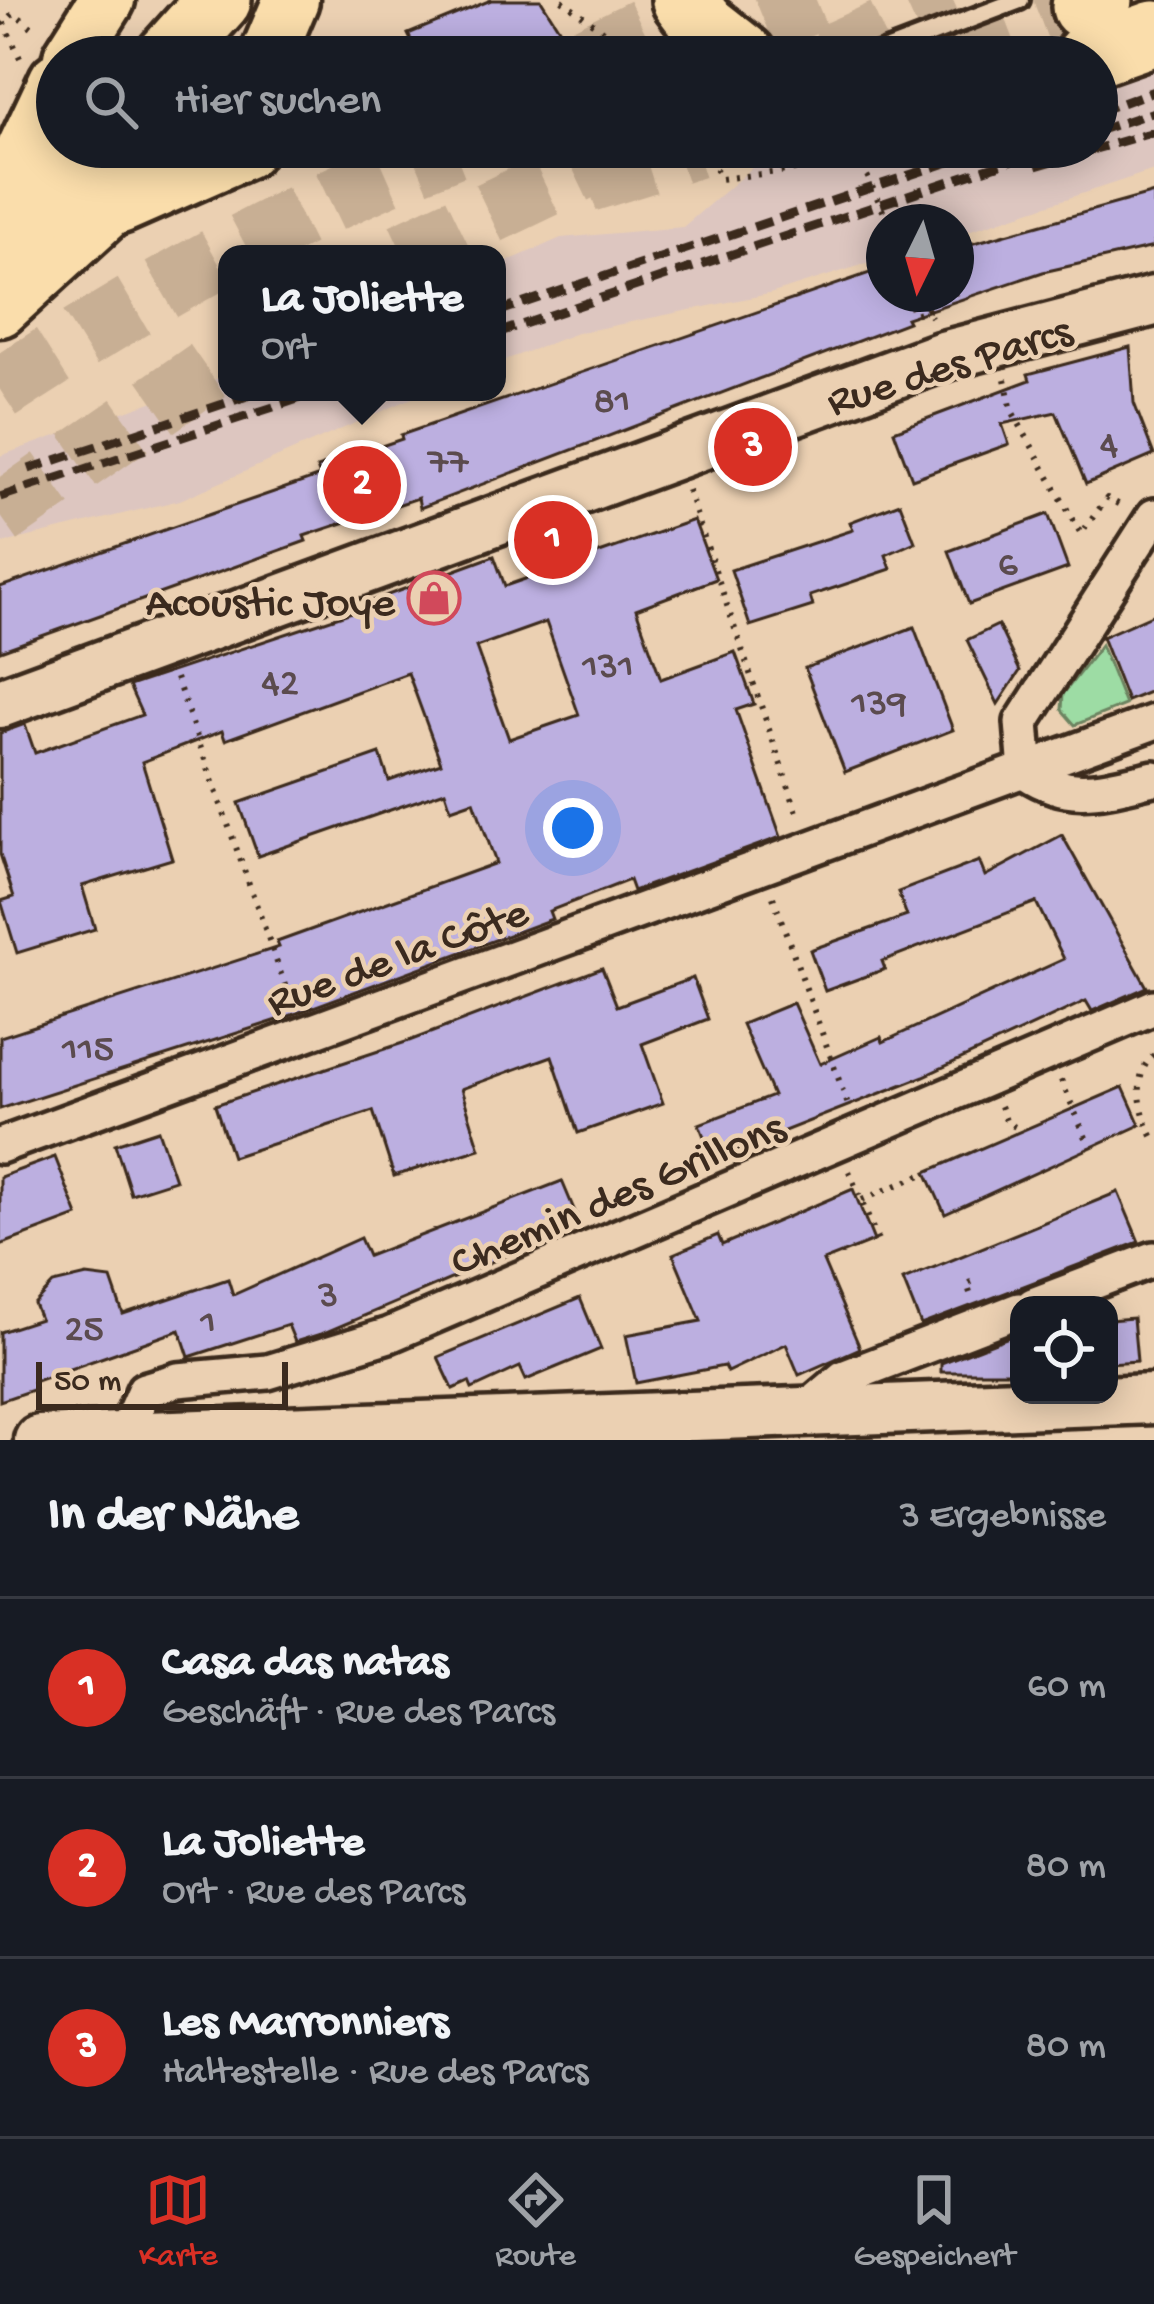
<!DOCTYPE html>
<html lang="de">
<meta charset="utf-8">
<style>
body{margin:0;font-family:"Gochi Hand",sans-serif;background:#20242c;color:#f1f3f6}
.controls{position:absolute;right:36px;bottom:36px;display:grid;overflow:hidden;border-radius:24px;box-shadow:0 6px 30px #0003}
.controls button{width:108px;height:108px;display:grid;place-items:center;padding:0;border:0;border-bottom:3px solid #363941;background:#171b24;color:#f1f3f6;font:60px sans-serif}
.compass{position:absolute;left:866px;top:204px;width:108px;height:108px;border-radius:50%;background:#171b24;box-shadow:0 6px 30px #0003;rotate:185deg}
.scale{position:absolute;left:36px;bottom:30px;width:252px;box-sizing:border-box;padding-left:12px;border:6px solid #3b2a1e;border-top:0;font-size:33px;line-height:42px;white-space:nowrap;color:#3b2a1e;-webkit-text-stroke:9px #ebd0b2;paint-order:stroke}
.you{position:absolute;left:573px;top:828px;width:42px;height:42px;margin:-30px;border:9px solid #fff;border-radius:50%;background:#1a73e8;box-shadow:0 0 0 18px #1a73e833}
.badge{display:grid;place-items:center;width:78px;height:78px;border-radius:50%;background:#d93025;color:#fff;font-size:39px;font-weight:700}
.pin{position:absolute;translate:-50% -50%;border:6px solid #fff;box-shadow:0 3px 12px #0006}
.popup{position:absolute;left:218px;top:245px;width:288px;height:156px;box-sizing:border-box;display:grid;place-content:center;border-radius:24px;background:#171b24;filter:drop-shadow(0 3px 9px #0005);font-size:39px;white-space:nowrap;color:#9ea1a6}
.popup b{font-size:45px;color:#f1f3f6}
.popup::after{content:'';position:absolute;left:50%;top:100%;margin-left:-24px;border:24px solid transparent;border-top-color:#171b24}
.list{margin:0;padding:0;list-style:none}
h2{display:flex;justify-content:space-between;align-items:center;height:156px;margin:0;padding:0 48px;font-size:51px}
h2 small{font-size:39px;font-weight:400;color:#9ea1a6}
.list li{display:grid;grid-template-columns:78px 1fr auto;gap:36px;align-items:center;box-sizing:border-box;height:180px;padding:0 48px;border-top:3px solid #363941}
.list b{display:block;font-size:45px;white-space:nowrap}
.list p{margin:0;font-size:39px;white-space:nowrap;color:#9ea1a6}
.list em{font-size:39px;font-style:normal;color:#9ea1a6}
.icon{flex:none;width:66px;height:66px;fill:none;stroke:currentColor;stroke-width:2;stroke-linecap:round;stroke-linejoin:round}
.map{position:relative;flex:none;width:1154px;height:1440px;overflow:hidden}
.search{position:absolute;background:#171b24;box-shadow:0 6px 30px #0003;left:36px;right:36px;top:36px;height:132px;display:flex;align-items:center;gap:30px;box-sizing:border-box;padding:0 42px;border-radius:66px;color:#9ea1a6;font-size:45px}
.sheet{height:696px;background:#171b24}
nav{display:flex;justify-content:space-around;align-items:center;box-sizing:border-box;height:168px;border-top:3px solid #363941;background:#171b24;font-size:33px;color:#9ea1a6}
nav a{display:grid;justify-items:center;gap:6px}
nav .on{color:#d93025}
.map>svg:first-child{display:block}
.built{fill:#ddc6c0}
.green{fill:#9ddca4;stroke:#6c8361;stroke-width:3}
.building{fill:#bcafe0;stroke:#3b2a1e;stroke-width:3;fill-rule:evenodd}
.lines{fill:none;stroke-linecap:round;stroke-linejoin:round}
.highway-tunnel{stroke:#c8af94;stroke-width:63;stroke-dasharray:63 32;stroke-linecap:butt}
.lane-casing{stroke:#3b2a1e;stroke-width:26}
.street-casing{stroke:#3b2a1e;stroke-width:42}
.secondary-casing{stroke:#3b2a1e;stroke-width:57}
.primary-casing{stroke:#3b2a1e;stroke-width:63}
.highway-casing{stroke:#3b2a1e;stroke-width:72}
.path{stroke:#3b2a1e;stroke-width:6;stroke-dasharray:3 9;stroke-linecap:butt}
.lane{stroke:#ebd0b2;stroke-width:16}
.street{stroke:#ebd0b2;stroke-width:33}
.secondary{stroke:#ebd0b2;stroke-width:48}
.primary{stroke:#faddab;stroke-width:54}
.highway{stroke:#faddab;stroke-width:63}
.rail{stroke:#3b2a1e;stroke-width:9;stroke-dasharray:18 9;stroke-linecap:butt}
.path-bridge{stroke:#3b2a1e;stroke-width:6;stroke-dasharray:3 9;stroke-linecap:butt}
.labels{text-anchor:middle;stroke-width:9;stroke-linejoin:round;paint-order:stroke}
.number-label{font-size:39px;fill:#5b4b4e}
.street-label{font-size:45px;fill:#3b2a1e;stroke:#ebd0b2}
.poi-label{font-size:45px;fill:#3b2a1e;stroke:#ebd0b2;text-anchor:end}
</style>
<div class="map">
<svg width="1154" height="1440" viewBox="0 0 1154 1440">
<rect width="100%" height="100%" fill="#ebd0b2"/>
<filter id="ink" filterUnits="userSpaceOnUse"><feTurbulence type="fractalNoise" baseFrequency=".00833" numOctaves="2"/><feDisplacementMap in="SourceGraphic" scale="24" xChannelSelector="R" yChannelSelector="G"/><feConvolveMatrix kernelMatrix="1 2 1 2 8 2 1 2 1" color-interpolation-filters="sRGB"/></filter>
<g filter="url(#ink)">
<g class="built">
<polygon points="1154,59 1154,170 956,235 956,222 884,222 884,258 773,293 577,333 497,363 497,266 561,238 683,227 760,161 864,147 1097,147 1097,77"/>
<polygon points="227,375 227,392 426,392 180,500 0,544 0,456"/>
</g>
<polygon class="green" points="1101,645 1125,705 1075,725 1062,710 1063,694"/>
<g class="building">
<polygon points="491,0 541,0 560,30 501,57 419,57 408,34"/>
<polygon points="1154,193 1154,247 1043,272 906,318 908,322 420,508 418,498 304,536 306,541 0,651 0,587 320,476 317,468 402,439 401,435 884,268 884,294 956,294 956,248"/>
<polygon points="1130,347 1134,403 1154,455 1086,484 1056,412 1002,424 1009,444 912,479 894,431 1030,380 1028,374"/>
<polygon points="900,503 915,542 886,555 891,569 810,596 813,606 750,626 731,570 853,530 850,522"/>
<polygon points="1048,514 1068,568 969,604 949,551"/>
<path d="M694,520L716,579L636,609L661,679L735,652L754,704L736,710L781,837L633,891L629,880L549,911L552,919L281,1019L0,1109V1037L279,947L277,942L496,863L474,801L451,809L445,791L258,856L239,803L380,754L389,781L441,763L408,673L225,740L222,731L142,762L172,859L82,886L95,929L17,953L1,901L14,897L0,854V733L25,724L35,753L142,715L129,686L367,607L366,603L494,556L505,586ZM546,622L579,715L509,739L476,647Z"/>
<polygon points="1154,614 1154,690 1127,701 1102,637"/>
<polygon points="998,625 1020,671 998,704 967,640"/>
<polygon points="914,627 953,730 845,772 805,668"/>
<polygon points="1062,835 1147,987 1092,1011 1086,1001 924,1076 713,1159 699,1124 773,1096 742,1024 793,1003 820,1064 881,1037 883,1042 1064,959 1036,902 882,961 885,969 825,991 810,950 907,916 898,892 979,861 985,876"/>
<polygon points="602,968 617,1006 693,978 708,1019 642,1044 663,1103 578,1133 552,1056 461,1089 480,1149 394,1176 373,1111 232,1157 215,1105 409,1041"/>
<polygon points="1123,1087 1140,1125 945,1214 926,1172"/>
<polygon points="158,1130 175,1180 131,1194 115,1144"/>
<polygon points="55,1157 78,1216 0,1245 0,1177"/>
<polygon points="562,1181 580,1224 324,1333 295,1342 288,1325 189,1357 180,1330 33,1382 35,1389 0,1401 0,1332 40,1319 34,1304 53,1284 87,1276 111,1279 123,1314 228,1279 233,1295 360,1238 368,1256"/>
<polygon points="853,1189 874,1241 823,1261 860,1348 799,1375 786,1344 727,1372 724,1366 636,1383 626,1335 701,1321 673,1254 718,1235 722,1245"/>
<polygon points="1118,1192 1139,1242 921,1325 903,1280"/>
<polygon points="580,1298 601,1349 526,1380 520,1367 472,1389 469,1382 453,1389 438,1357"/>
<polygon points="1133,1318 1137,1361 1109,1363 1109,1320"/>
<polygon points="1019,1333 1019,1372 941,1372 941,1363"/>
</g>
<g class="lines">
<g class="highway-tunnel">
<polyline points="587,57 701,0"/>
<polyline points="676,57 816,0"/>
<polyline points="826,57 953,0"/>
<polyline points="953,57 1084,7"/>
<polyline points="587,181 695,147"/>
<polyline points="403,254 627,147"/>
<path d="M0,390C145,294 291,212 453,147"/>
<polyline points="0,515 227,357"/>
</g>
<g class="lane-casing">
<polyline id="lane" points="870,57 1020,0"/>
</g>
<g class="street-casing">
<g id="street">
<polyline points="1026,772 1022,722 1154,516"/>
<path d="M1026,772C1071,802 1104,789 1154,778"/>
<polyline points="0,1146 1154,722"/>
<polyline points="1033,1305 1154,1259"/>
<polyline points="803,1412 843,1378 1019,1310"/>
<polyline points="124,1436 144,1390 178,1380 268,1372 389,1335 1154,1007"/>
</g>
</g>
<g class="secondary-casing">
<g id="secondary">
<polyline points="0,703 943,356 1154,301"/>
<polyline points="39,1440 1154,1399"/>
</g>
</g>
<g class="primary-casing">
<g id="primary">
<polyline points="71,57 107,0"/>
<polyline points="267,57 291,0"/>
<polyline points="0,253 24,150 57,80"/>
<polyline points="0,309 149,173"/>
</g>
</g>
<g class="highway-casing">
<g id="highway">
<polyline points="684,0 702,24 744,57"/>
<polyline points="1084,7 1100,0"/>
<polyline points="168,57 219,0"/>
<polyline points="1086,57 1154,33"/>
<polyline points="118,202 243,147"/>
<polyline points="4,248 92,147"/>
</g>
</g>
<g class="path">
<polyline points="20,58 4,23 14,13 38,32"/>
<polyline points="906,294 914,314 928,310 921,294"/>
<polyline points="1005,379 1012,411 1081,534 1107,498 1120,505"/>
<polyline points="688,490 799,818"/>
<polyline points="176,678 292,1005"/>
<polyline points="773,897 848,1105"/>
<path d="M1154,1055C1130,1074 1141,1115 1154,1140"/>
<polyline points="1061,1080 1090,1147"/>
<polyline points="1000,1106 1007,1123 1020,1129"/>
<polyline points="849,1171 878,1241"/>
<polyline points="862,1200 921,1175"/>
<polyline points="970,1293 967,1284 972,1282"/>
</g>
<use href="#lane" class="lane"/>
<use href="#street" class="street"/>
<use href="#secondary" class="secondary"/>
<use href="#primary" class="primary"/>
<use href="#highway" class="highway"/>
<g class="rail">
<polyline points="1097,112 1154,91"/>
<polyline points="1097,131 1154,112"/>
<polyline points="1036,166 1154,132"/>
<polyline points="497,312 994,147"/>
<polyline points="497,333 1051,147"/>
<polyline points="29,469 259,392"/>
<polyline points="0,497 319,392"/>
</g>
<g class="path-bridge">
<polyline points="562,0 638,57"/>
<polyline points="706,147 720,179 861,162 888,222"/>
<polyline points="920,294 931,317"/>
</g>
</g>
</g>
<defs>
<g id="shop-ring" transform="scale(2.7)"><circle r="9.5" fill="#ebd0b2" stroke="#d1495b" stroke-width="1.5"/><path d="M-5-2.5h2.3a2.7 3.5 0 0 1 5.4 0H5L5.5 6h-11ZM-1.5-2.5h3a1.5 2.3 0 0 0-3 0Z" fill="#d1495b"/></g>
</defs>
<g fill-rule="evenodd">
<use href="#shop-ring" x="434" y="598"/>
</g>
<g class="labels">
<g class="number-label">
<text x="612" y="411">81</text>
<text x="1109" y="455">4</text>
<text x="448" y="471">77</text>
<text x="1008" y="574">6</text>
<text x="608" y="676">131</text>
<text x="280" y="693">42</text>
<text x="879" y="713">139</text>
<text x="88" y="1059">115</text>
<text x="328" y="1305">3</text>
<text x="208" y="1332">1</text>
<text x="84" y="1339">25</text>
</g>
<g class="street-label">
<text transform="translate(948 362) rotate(-17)" y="16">Rue des Parcs</text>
<text transform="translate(396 953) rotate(-20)" y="16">Rue de la Côte</text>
<text transform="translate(616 1191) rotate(-23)" y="16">Chemin des Grillons</text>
</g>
<g class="poi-label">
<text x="395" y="614">Acoustic Joye</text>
</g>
</g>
</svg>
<div class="controls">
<button><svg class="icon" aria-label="locate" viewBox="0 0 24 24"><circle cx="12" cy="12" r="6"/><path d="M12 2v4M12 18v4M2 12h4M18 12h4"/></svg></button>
</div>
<svg class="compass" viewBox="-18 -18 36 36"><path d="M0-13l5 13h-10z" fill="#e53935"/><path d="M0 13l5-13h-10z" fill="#9ea1a6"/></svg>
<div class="scale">50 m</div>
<div class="you"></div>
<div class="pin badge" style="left:553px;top:540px">1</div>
<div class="pin badge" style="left:362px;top:485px">2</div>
<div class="popup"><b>La Joliette</b>Ort</div>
<div class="pin badge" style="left:753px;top:447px">3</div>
<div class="search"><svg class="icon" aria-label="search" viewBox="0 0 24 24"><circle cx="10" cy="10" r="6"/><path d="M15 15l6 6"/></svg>Hier suchen</div>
</div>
<section class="sheet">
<h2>In der Nähe<small>3 Ergebnisse</small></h2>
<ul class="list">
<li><span class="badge">1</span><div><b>Casa das natas</b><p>Geschäft · Rue des Parcs</p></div><em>60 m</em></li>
<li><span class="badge">2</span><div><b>La Joliette</b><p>Ort · Rue des Parcs</p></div><em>80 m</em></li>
<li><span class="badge">3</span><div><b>Les Marronniers</b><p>Haltestelle · Rue des Parcs</p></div><em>80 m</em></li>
</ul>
</section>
<nav>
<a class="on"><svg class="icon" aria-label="map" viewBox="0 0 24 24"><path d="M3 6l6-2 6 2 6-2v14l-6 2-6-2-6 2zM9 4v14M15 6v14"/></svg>Karte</a>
<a><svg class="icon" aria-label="directions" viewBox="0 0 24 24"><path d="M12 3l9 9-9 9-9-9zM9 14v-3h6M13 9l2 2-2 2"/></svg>Route</a>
<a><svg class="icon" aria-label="saved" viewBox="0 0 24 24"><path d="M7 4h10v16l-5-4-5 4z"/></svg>Gespeichert</a>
</nav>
